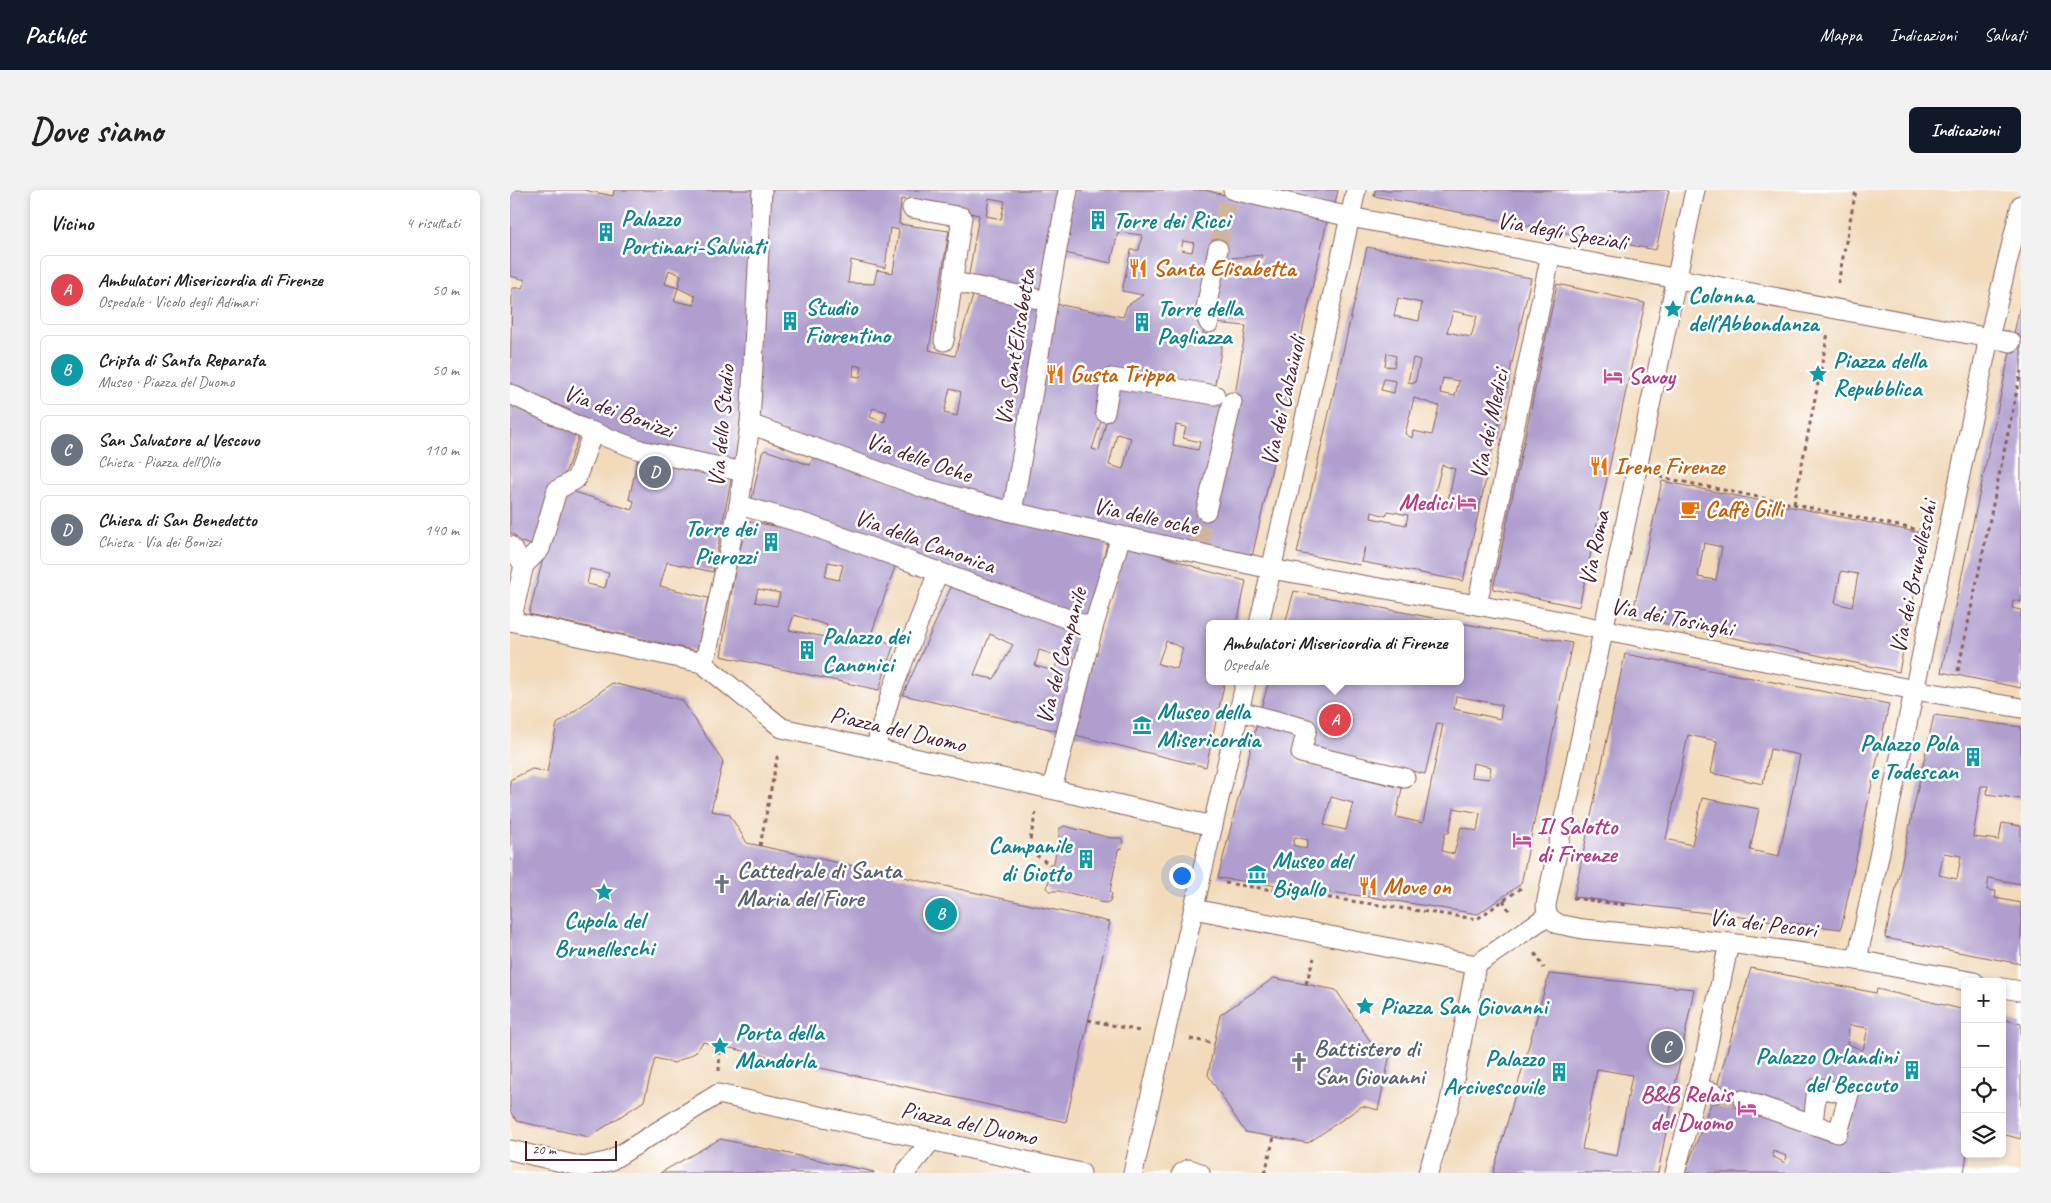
<!DOCTYPE html>
<html lang="it">
<meta charset="utf-8">
<style>
body{margin:0;font-family:Caveat,sans-serif;background:#f2f2f2;color:#222}
.controls{position:absolute;right:15px;bottom:15px;display:grid;overflow:hidden;border-radius:8px;box-shadow:0 2px 8px #0003}
.controls button{width:45px;height:45px;display:grid;place-items:center;padding:0;border:0;border-bottom:1px solid #e0e0e0;background:#fff;color:#222;font:25px sans-serif}
.scale{position:absolute;left:15px;bottom:12px;width:92px;box-sizing:border-box;padding-left:5px;border:2px solid #4a1f2b;border-top:0;font-size:14px;line-height:18px;white-space:nowrap;color:#4a1f2b;-webkit-text-stroke:4px #fff;paint-order:stroke}
.you{position:absolute;left:671px;top:685px;width:18px;height:18px;margin:-12px;border:4px solid #fff;border-radius:50%;background:#1a73e8;box-shadow:0 0 0 8px #1a73e833}
.badge{display:grid;place-items:center;width:32px;height:32px;border-radius:50%;background:#111827;color:#fff;font-size:16px;font-weight:700}
.pin{position:absolute;translate:-50% -50%;border:2px solid #fff;box-shadow:0 1px 5px #0006}
.popup{position:absolute;left:696px;top:430px;width:258px;height:65px;box-sizing:border-box;display:grid;place-content:center;border-radius:8px;background:#fff;filter:drop-shadow(0 1px 4px #0005);font-size:16px;white-space:nowrap;color:#767676}
.popup b{font-size:19px;color:#222}
.popup::after{content:'';position:absolute;left:50%;top:100%;margin-left:-10px;border:10px solid transparent;border-top-color:#fff}
.list{margin:0;padding:0;list-style:none}
h2{display:flex;justify-content:space-between;align-items:center;height:65px;margin:0;padding:0 20px;font-size:21px}
h2 small{font-size:16px;font-weight:400;color:#767676}
.list li{display:grid;grid-template-columns:32px 1fr auto;gap:15px;align-items:center;box-sizing:border-box;height:70px;margin:0 10px 10px;padding:0 10px;border:1px solid #e0e0e0;border-radius:8px}
.list b{display:block;font-size:19px;white-space:nowrap}
.list p{margin:0;font-size:16px;white-space:nowrap;color:#767676}
.list em{font-size:16px;font-style:normal;color:#767676}
.icon{flex:none;width:28px;height:28px;fill:none;stroke:currentColor;stroke-width:2;stroke-linecap:round;stroke-linejoin:round}
.map{position:relative;flex:none;width:1511px;height:983px;overflow:hidden;border-radius:8px}
header{display:flex;align-items:center;gap:30px;box-sizing:border-box;height:70px;padding:0 25px;background:#111827;color:#fff}
header strong{font-size:24px}
nav{display:flex;gap:28px;margin-inline-start:auto;font-size:18px}
.intro{display:flex;align-items:center;justify-content:space-between;box-sizing:border-box;height:120px;padding:0 30px}
h1{margin:0;font-size:35px}
.button{padding:12px 22px;border-radius:8px;background:#111827;color:#fff;font-size:18px;font-weight:700}
main{display:flex;gap:30px;padding:0 30px}
aside{flex:1;background:#fff;border-radius:8px;box-shadow:0 2px 8px #0003}
.map>svg:first-child{display:block}
.building{fill:#af9ece;fill-rule:evenodd}
.lines{fill:none;stroke-linecap:round;stroke-linejoin:round}
.pedestrian-tunnel{stroke:#d0b59e;stroke-width:19;stroke-dasharray:19 9;stroke-linecap:butt}
.pedestrian-casing{stroke:#85605d;stroke-width:21}
.path{stroke:#85605d;stroke-width:3;stroke-dasharray:4 4;stroke-linecap:butt}
.pedestrian{stroke:#fff;stroke-width:19}
.labels{text-anchor:middle;stroke-width:5;stroke-linejoin:round;paint-order:stroke}
.culture-label{font-size:24px;font-weight:bold;fill:#0d838f;stroke:#fff;text-anchor:start}
.street-label{font-size:24px;fill:#4a1f2b;stroke:#fff}
.food-label{font-size:24px;font-weight:bold;fill:#c56008;stroke:#fff;text-anchor:start}
.hotel-label{font-size:24px;font-weight:bold;fill:#b23c85;stroke:#fff;text-anchor:start}
.worship-label{font-size:24px;font-weight:bold;fill:#5b616d;stroke:#fff;text-anchor:start}
</style>
<header>
<strong>Pathlet</strong>
<nav><a>Mappa</a><a>Indicazioni</a><a>Salvati</a></nav>
</header>
<div class="intro"><h1>Dove siamo</h1><a class="button">Indicazioni</a></div>
<main>
<aside>
<h2>Vicino<small>4 risultati</small></h2>
<ul class="list">
<li><span class="badge" style="background:#e0444e">A</span><div><b>Ambulatori Misericordia di Firenze</b><p>Ospedale · Vicolo degli Adimari</p></div><em>50 m</em></li>
<li><span class="badge" style="background:#0f9aa8">B</span><div><b>Cripta di Santa Reparata</b><p>Museo · Piazza del Duomo</p></div><em>50 m</em></li>
<li><span class="badge" style="background:#6b7280">C</span><div><b>San Salvatore al Vescovo</b><p>Chiesa · Piazza dell'Olio</p></div><em>110 m</em></li>
<li><span class="badge" style="background:#6b7280">D</span><div><b>Chiesa di San Benedetto</b><p>Chiesa · Via dei Bonizzi</p></div><em>140 m</em></li>
</ul>
</aside>
<div class="map">
<svg width="1511" height="983" viewBox="0 0 1511 983">
<rect width="100%" height="100%" fill="#fff"/>
<filter id="ink" filterUnits="userSpaceOnUse"><feTurbulence type="fractalNoise" baseFrequency=".02" numOctaves="2"/><feDisplacementMap in="SourceGraphic" scale="10" xChannelSelector="R" yChannelSelector="G"/><feConvolveMatrix kernelMatrix="1 2 1 2 8 2 1 2 1" color-interpolation-filters="sRGB"/></filter>
<filter id="wash" filterUnits="userSpaceOnUse"><feTurbulence type="fractalNoise" baseFrequency=".0096" numOctaves="4" result="noise"/><feDisplacementMap in="SourceGraphic" scale="20" xChannelSelector="R" yChannelSelector="G"/><feGaussianBlur stdDeviation="1.12" result="paint"/><feColorMatrix in="noise" values="0 0 0 0 0 0 0 0 0 0 0 0 0 0 0 0 0 1.4 0 .05"/><feComposite in="paint" operator="in"/></filter>
<g filter="url(#wash)">
<rect width="100%" height="100%" fill="#f2dabb"/>
<g id="blocks">
<g class="building">
<path d="M0,0H74L103,6L104,0H246L236,164L226,279L130,256L59,228L60,220L0,196L2,98H12L16,90L0,86ZM159,80L171,85L168,98L155,94ZM168,98L185,106L184,115L164,111Z"/>
<path d="M257,0H554L534,106L458,90L469,25L391,9L389,34L439,41L419,160L445,166L465,99L535,115L499,317L243,232ZM479,8L495,11L491,29L476,26ZM380,38L389,40L383,83L367,80L364,94L338,93L341,70L375,78ZM344,175L352,177L350,187L343,186ZM440,198L451,202L447,226L434,223ZM363,218L377,222L374,232L360,227Z"/>
<path d="M564,0H695L817,31L742,367L507,318L541,113L613,127L617,116L633,105L612,101L621,60H629L632,45L608,42L601,73L550,62ZM673,51L684,53L682,62L671,60ZM752,65L747,84L708,77L710,69ZM694,132L736,136L724,212L717,214L606,191L589,261L582,259L592,228L597,182L704,200L713,149L693,144ZM666,235L676,237L673,248L690,252L688,260L663,255ZM607,244L621,248L613,279L599,275Z"/>
<polygon points="754,0 828,0 824,18"/>
<polygon points="865,0 1159,0 1146,60 864,6"/>
<path d="M857,57L1021,88L953,391L852,372L855,357L850,375L787,363ZM888,108L912,113L909,131L884,126ZM943,121L967,126L961,147L937,142ZM877,163L886,166L884,177L875,176ZM903,168L910,170L905,193L898,192ZM933,188L949,191L945,206L930,203ZM874,189L886,191L884,203L871,200ZM904,208L929,216L922,245L903,241L902,248L895,244ZM932,275L945,279L937,315L923,311ZM878,321L898,325L896,335L861,328L862,322L876,326Z"/>
<polygon points="1047,94 1135,113 1069,417 983,399"/>
<polygon points="1511,111 1511,412 1503,410 1502,418 1511,420 1511,498 1431,482"/>
<polygon points="0,208 70,243 28,356 6,351 6,346 0,343"/>
<polygon points="255,260 300,275 304,267 521,336 597,353 580,432 241,313 252,263"/>
<path d="M129,264L222,285L203,382L157,372L150,396L198,408L187,461L19,424L35,361L55,299L122,320L124,311L119,309ZM80,379L99,383L95,398L77,394Z"/>
<path d="M1152,291L1416,344L1389,482L1122,427ZM1194,353L1212,357L1206,390L1188,387ZM1331,381L1348,384L1342,417L1325,413Z"/>
<path d="M237,331L292,341L386,374L360,447L384,454L369,500L211,466L225,380ZM318,372L333,375L329,390L315,387ZM248,399L270,403L267,416L245,412ZM284,425L317,435L315,447L279,440Z"/>
<path d="M617,354L697,381L736,391L727,434H700V491H715L696,577L561,544ZM656,451L673,458L667,479L648,474Z"/>
<path d="M442,395L576,445L552,542L393,505ZM480,444L503,455L484,489L464,485ZM529,460L548,466L545,481L525,476Z"/>
<polygon points="784,401 949,433 949,434 775,434"/>
<path d="M950,433L1062,453L1011,694L968,724L867,708L708,688L748,530L791,543L787,572L892,598L886,627L913,633L933,534L927,533L915,584L798,557L803,536L750,522L759,491H950ZM946,506L992,515L990,529L944,519ZM963,573L981,577L979,589L961,587ZM821,607L843,613L836,640L814,635ZM944,618L970,623L967,641L951,637L944,664L932,661L935,642L939,643ZM785,647L798,650L796,659L783,655Z"/>
<path d="M1115,464L1379,514L1331,739L1064,707ZM1178,545L1207,551L1201,583L1253,594L1260,559L1290,565L1269,666L1240,660L1249,619L1192,608L1182,655L1156,649Z"/>
<polygon points="102,493 172,510 213,572 201,621 219,624 237,653 600,732 556,932 193,852 185,863 164,873 145,868 134,911 79,947 7,931 0,921 0,590 22,579 37,582 47,534"/>
<path d="M1424,525L1511,537V609L1477,604L1478,596H1471L1463,647L1489,650L1492,633L1511,636V694L1479,688L1477,700L1486,701L1485,708L1511,713V774L1375,748ZM1434,663L1451,666L1447,689L1429,685Z"/>
<polygon points="554,636 601,648 611,648 613,652 612,658 608,660 600,702 602,704 600,711 596,713 589,712 587,709 548,701 539,701 537,697 543,677 549,648 549,639"/>
<path d="M1241,778L1366,803L1367,799L1455,820V964H1457L1454,983H1326L1323,981V983H1175L1205,903ZM1339,835L1358,838L1353,860L1337,854ZM1301,892L1346,900L1341,935L1334,951L1297,938ZM1263,961L1277,966L1275,973L1262,966Z"/>
<path d="M1039,784L1184,799L1148,983H983ZM1087,879L1122,885L1107,966L1072,959Z"/>
<polygon points="764,788 826,800 864,857 881,860 868,920 852,916 798,953 735,942 698,885 710,825"/>
<polygon points="1492,829 1511,834 1511,949 1492,944"/>
<polygon points="210,949 364,982 364,983 150,983"/>
</g>
</g>
</g>
<g filter="url(#ink)">
<use href="#blocks" fill-opacity="0" stroke="#85605d" stroke-width="1"/>
<g class="lines">
<g class="pedestrian-tunnel">
<polyline points="708,59 719,6"/>
<polyline points="689,354 696,321"/>
<polyline points="1205,903 1233,910"/>
</g>
<g class="pedestrian-casing">
<g id="pedestrian">
<polyline points="723,0 840,27 1501,152"/>
<polyline points="402,18 452,27 434,151"/>
<polyline points="444,92 538,111"/>
<polyline points="699,133 695,123 708,59"/>
<polyline points="0,204 72,238 130,260 234,282"/>
<polyline points="595,222 601,188 705,205"/>
<polyline points="240,234 414,298 502,322 761,379 967,415 1405,500 1511,518"/>
<polyline points="229,315 299,335 583,438"/>
<polyline points="696,321 722,212"/>
<path d="M502,322C522,215 537,107 558,0"/>
<polyline points="0,356 14,375 1,431"/>
<polyline points="14,375 30,359 47,300 66,289 83,242"/>
<polyline points="967,415 1041,64"/>
<polyline points="0,431 192,473 272,538 703,636"/>
<polyline points="749,434 846,0"/>
<polyline points="192,473 197,462 229,315 240,234 252,0"/>
<polyline points="729,521 797,539 791,563 895,588"/>
<polyline points="365,559 381,503 428,382"/>
<polyline points="542,599 583,438 611,346"/>
<polyline points="684,719 966,775"/>
<polyline points="1037,726 1036,715 1185,0"/>
<polyline points="1037,726 1048,734 1073,739 1219,753 1347,770 1464,792"/>
<polyline points="1347,770 1479,148 1511,15"/>
<polyline points="1492,798 1511,801"/>
<polyline points="1188,898 1205,903"/>
<polyline points="1233,910 1328,943 1339,904 1307,898 1303,933"/>
<polyline points="0,960 73,977 100,971 208,904 571,983"/>
<polyline points="395,983 422,950"/>
<polyline points="623,983 736,491"/>
<polyline points="672,983 679,979 690,983"/>
<polyline points="918,983 939,916 966,775 1037,726"/>
<polyline points="1165,983 1194,872 1219,753"/>
</g>
</g>
<g class="path">
<polyline points="1328,93 1346,0"/>
<polyline points="1150,287 1414,341"/>
<polyline points="1284,314 1318,143"/>
<polyline points="1448,481 1511,181"/>
<polyline points="526,622 518,659 543,677"/>
<polyline points="250,656 268,563"/>
<polyline points="715,693 967,729 1014,696"/>
<polyline points="1063,708 1116,715"/>
<polyline points="993,710 1000,722"/>
<polyline points="1025,763 1034,778"/>
<polyline points="796,794 804,768"/>
<polyline points="578,830 630,841"/>
<polyline points="680,849 704,853"/>
<polyline points="209,881 210,856"/>
<polyline points="755,983 764,947"/>
</g>
<use href="#pedestrian" class="pedestrian"/>
</g>
</g>
<defs>
<g id="building-bare" transform="scale(1.5)"><path d="M-4-6H4V6H1V3H-1V6H-4ZM-2.5-4.3h1.7v1.8h-1.7ZM.8-4.3h1.7v1.8H.8ZM-2.5-1h1.7V.8h-1.7ZM.8-1h1.7V.8H.8Z" fill="#0f9aa8" stroke="#fff" stroke-width="2.5" paint-order="stroke"/></g>
<g id="restaurant-bare" transform="scale(1.5)"><path d="M-5-6h1v4h1v-4h1v4h1v-4h1v5L-1.5 .5V6h-2V.5L-5-1ZM5-6V6H3V1.5H1.5Q1.5-4 5-6Z" fill="#e8710a" stroke="#fff" stroke-width="2.5" paint-order="stroke"/></g>
<g id="sight-bare" transform="scale(1.5)"><path d="M0-6L1.8-2.2L6-1.7L2.9 1.2L3.7 5.4L0 3.3L-3.7 5.4L-2.9 1.2L-6-1.7L-1.8-2.2Z" fill="#0f9aa8" stroke="#fff" stroke-width="2.5" paint-order="stroke"/></g>
<g id="hotel-bare" transform="scale(1.5)"><path d="M-6-4.5h1.5V1H6V5H4.5V3h-9V5H-6ZM-4 0a1.8 1.8 0 1 1 3.6 0ZM.5 0V-2.5h3Q6-2.5 6 0Z" fill="#d1479c" stroke="#fff" stroke-width="2.5" paint-order="stroke"/></g>
<g id="cafe-bare" transform="scale(1.5)"><path d="M-5.5-4.5H6V0H3Q3 3.5 0 3.5H-2.5Q-5.5 3.5-5.5 0ZM3-3.2v2h1.7v-2ZM-6 4.5H4V6H-6Z" fill="#e8710a" stroke="#fff" stroke-width="2.5" paint-order="stroke"/></g>
<g id="museum-bare" transform="scale(1.5)"><path d="M0-6L6-3V-2H-6V-3ZM-5-1h2V3h-2ZM-1-1h2V3h-2ZM3-1h2V3H3ZM-6 4H6V6H-6Z" fill="#0f9aa8" stroke="#fff" stroke-width="2.5" paint-order="stroke"/></g>
<g id="church-bare" transform="scale(1.5)"><path d="M-1.2-6h2.4v3.5h3.3v2.4h-3.3V6h-2.4V-.1h-3.3v-2.4h3.3Z" fill="#6b7280" stroke="#fff" stroke-width="2.5" paint-order="stroke"/></g>
</defs>
<g fill-rule="evenodd">
<use href="#building-bare" x="588" y="30"/>
<use href="#building-bare" x="96" y="42"/>
<use href="#restaurant-bare" x="628" y="78"/>
<use href="#sight-bare" x="1163" y="119"/>
<use href="#building-bare" x="280" y="131"/>
<use href="#building-bare" x="632" y="132"/>
<use href="#restaurant-bare" x="545" y="184"/>
<use href="#sight-bare" x="1308" y="184"/>
<use href="#hotel-bare" x="1103" y="186"/>
<use href="#restaurant-bare" x="1089" y="276"/>
<use href="#hotel-bare" x="957" y="312"/>
<use href="#cafe-bare" x="1180" y="319"/>
<use href="#building-bare" x="261" y="352"/>
<use href="#building-bare" x="297" y="460"/>
<use href="#museum-bare" x="632" y="535"/>
<use href="#building-bare" x="1463" y="567"/>
<use href="#hotel-bare" x="1012" y="650"/>
<use href="#building-bare" x="576" y="669"/>
<use href="#museum-bare" x="747" y="684"/>
<use href="#church-bare" x="212" y="694"/>
<use href="#restaurant-bare" x="858" y="696"/>
<use href="#sight-bare" x="94" y="702"/>
<use href="#sight-bare" x="855" y="816"/>
<use href="#sight-bare" x="210" y="856"/>
<use href="#church-bare" x="789" y="872"/>
<use href="#building-bare" x="1402" y="880"/>
<use href="#building-bare" x="1049" y="882"/>
<use href="#hotel-bare" x="1237" y="918"/>
</g>
<g class="labels">
<g class="culture-label">
<text x="111" y="36">Palazzo<tspan x="111" dy="28">Portinari-Salviati</tspan></text>
<text x="603" y="38">Torre dei Ricci</text>
<text x="1178" y="113">Colonna<tspan x="1178" dy="28">dell’Abbondanza</tspan></text>
<text x="295" y="125">Studio<tspan x="295" dy="28">Fiorentino</tspan></text>
<text x="647" y="126">Torre della<tspan x="647" dy="28">Pagliazza</tspan></text>
<text x="1323" y="178">Piazza della<tspan x="1323" dy="28">Repubblica</tspan></text>
<text x="246" y="346" text-anchor="end">Torre dei<tspan x="246" dy="28">Pierozzi</tspan></text>
<text x="312" y="454">Palazzo dei<tspan x="312" dy="28">Canonici</tspan></text>
<text x="647" y="529">Museo della<tspan x="647" dy="28">Misericordia</tspan></text>
<text x="1448" y="561" text-anchor="end">Palazzo Pola<tspan x="1448" dy="28">e Todescan</tspan></text>
<text x="561" y="663" text-anchor="end">Campanile<tspan x="561" dy="28">di Giotto</tspan></text>
<text x="762" y="678">Museo del<tspan x="762" dy="28">Bigallo</tspan></text>
<text x="94" y="738" text-anchor="middle">Cupola del<tspan x="94" dy="28">Brunelleschi</tspan></text>
<text x="870" y="824">Piazza San Giovanni</text>
<text x="225" y="850">Porta della<tspan x="225" dy="28">Mandorla</tspan></text>
<text x="1387" y="874" text-anchor="end">Palazzo Orlandini<tspan x="1387" dy="28">del Beccuto</tspan></text>
<text x="1034" y="876" text-anchor="end">Palazzo<tspan x="1034" dy="28">Arcivescovile</tspan></text>
</g>
<g class="street-label">
<text transform="translate(1052 41) rotate(10)" y="8">Via degli Speziali</text>
<text transform="translate(505 157) rotate(-81)" y="8">Via Sant'Elisabetta</text>
<text transform="translate(773 211) rotate(-77)" y="8">Via dei Calzaiuoli</text>
<text transform="translate(109 221) rotate(20)" y="8">Via dei Bonizzi</text>
<text transform="translate(979 234) rotate(-78)" y="8">Via dei Medici</text>
<text transform="translate(211 236) rotate(-85)" y="8">Via dello Studio</text>
<text transform="translate(409 267) rotate(19)" y="8">Via delle Oche</text>
<text transform="translate(636 326) rotate(12)" y="8">Via delle oche</text>
<text transform="translate(415 351) rotate(20)" y="8">Via della Canonica</text>
<text transform="translate(1084 358) rotate(-78)" y="8">Via Roma</text>
<text transform="translate(1403 387) rotate(-78)" y="8">Via dei Brunelleschi</text>
<text transform="translate(1162 427) rotate(11)" y="8">Via dei Tosinghi</text>
<text transform="translate(551 466) rotate(-75)" y="8">Via del Campanile</text>
<text transform="translate(388 539) rotate(13)" y="8">Piazza del Duomo</text>
<text transform="translate(1253 733) rotate(7)" y="8">Via dei Pecori</text>
<text transform="translate(459 933) rotate(12)" y="8">Piazza del Duomo</text>
</g>
<g class="food-label">
<text x="643" y="86">Santa Elisabetta</text>
<text x="560" y="192">Gusta Trippa</text>
<text x="1104" y="284">Irene Firenze</text>
<text x="1195" y="327">Caffè Gilli</text>
<text x="873" y="704">Move on</text>
</g>
<g class="hotel-label">
<text x="1118" y="194">Savoy</text>
<text x="942" y="320" text-anchor="end">Medici</text>
<text x="1027" y="644">Il Salotto<tspan x="1027" dy="28">di Firenze</tspan></text>
<text x="1222" y="912" text-anchor="end">B&amp;B Relais<tspan x="1222" dy="28">del Duomo</tspan></text>
</g>
<g class="worship-label">
<text x="227" y="688">Cattedrale di Santa<tspan x="227" dy="28">Maria del Fiore</tspan></text>
<text x="804" y="866">Battistero di<tspan x="804" dy="28">San Giovanni</tspan></text>
</g>
</g>
</svg>
<div class="controls">
<button>+</button>
<button>−</button>
<button><svg class="icon" aria-label="locate" viewBox="0 0 24 24"><circle cx="12" cy="12" r="6"/><path d="M12 2v4M12 18v4M2 12h4M18 12h4"/></svg></button>
<button><svg class="icon" aria-label="layers" viewBox="0 0 24 24"><path d="M12 4l9 5-9 5-9-5zM3 14l9 5 9-5"/></svg></button>
</div>
<div class="scale">20 m</div>
<div class="you"></div>
<div class="pin badge" style="left:825px;top:530px;background:#e0444e">A</div>
<div class="popup"><b>Ambulatori Misericordia di Firenze</b>Ospedale</div>
<div class="pin badge" style="left:431px;top:724px;background:#0f9aa8">B</div>
<div class="pin badge" style="left:1157px;top:857px;background:#6b7280">C</div>
<div class="pin badge" style="left:145px;top:282px;background:#6b7280">D</div>
</div>
</main>
